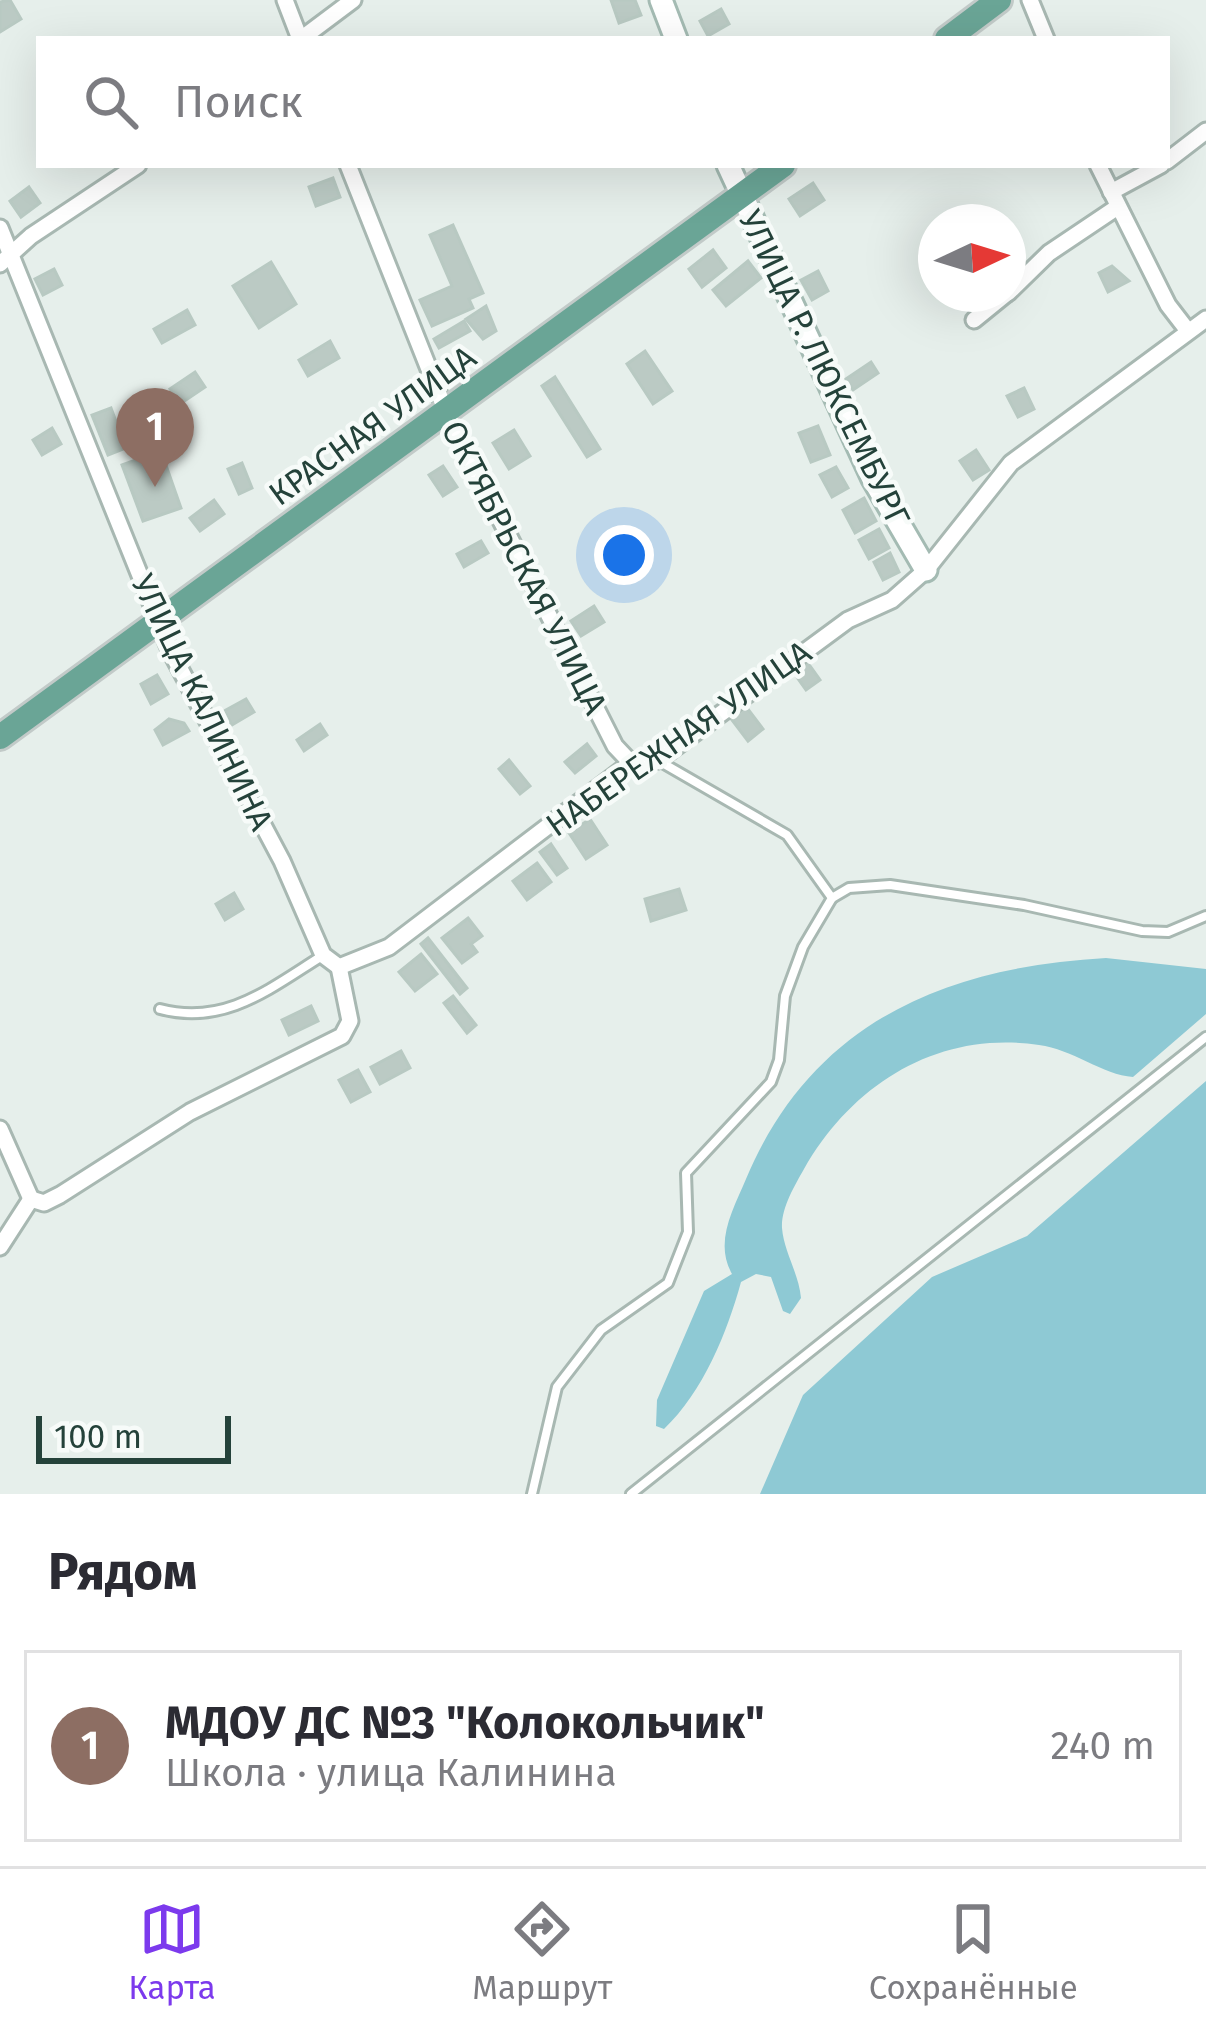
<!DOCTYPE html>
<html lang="ru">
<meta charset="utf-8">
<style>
body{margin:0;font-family:"Fira Sans",sans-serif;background:#f7f7f7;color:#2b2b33}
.compass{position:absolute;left:918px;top:204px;width:108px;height:108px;border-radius:50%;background:#fff;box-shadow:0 12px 48px #0002;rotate:86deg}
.scale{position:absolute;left:36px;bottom:30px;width:195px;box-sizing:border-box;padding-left:12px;border:6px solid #24423a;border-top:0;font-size:33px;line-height:42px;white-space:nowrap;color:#24423a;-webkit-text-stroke:9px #f7fbf9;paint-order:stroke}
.you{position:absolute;left:624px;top:555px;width:42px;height:42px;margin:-30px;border:9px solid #fff;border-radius:50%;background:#1a73e8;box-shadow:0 0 0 18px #1a73e833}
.badge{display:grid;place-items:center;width:78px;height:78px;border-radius:50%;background:#7c3aed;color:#fff;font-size:39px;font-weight:700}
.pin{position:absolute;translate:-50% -99px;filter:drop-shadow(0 3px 6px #0008)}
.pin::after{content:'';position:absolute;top:63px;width:42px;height:36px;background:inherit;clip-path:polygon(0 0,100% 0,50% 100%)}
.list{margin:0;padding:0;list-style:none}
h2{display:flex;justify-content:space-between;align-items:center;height:156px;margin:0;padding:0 48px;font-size:51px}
h2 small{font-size:39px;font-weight:400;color:#7c7c81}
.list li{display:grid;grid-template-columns:78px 1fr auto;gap:36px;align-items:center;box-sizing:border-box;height:192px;margin:0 24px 24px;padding:0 24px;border:3px solid #e1e1e2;border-radius:0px}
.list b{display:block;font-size:45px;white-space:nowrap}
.list p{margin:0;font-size:39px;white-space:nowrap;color:#7c7c81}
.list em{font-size:39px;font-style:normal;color:#7c7c81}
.icon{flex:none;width:66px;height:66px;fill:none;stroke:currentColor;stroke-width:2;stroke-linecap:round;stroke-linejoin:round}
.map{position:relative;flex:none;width:1206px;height:1494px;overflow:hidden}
.search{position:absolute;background:#fff;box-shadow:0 12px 48px #0002;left:36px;right:36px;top:36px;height:132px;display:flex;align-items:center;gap:30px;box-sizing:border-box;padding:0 42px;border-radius:0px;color:#7c7c81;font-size:45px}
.sheet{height:372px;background:#fff}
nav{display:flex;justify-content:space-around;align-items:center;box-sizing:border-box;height:168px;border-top:3px solid #e1e1e2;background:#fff;font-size:33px;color:#7c7c81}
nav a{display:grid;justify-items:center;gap:6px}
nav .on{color:#7c3aed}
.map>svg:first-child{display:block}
.water{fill:#8ec9d4}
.building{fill:#bbcac4;stroke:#b8c9c2;stroke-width:3}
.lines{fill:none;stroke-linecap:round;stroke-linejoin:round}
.lane-casing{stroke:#a8b8b2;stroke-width:14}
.street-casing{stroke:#a8b8b2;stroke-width:21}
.secondary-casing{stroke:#a4bbb3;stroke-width:27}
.primary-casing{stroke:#c2cac8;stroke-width:30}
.lane{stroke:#fff;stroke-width:8}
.street{stroke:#fff;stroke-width:15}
.secondary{stroke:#fff;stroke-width:21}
.primary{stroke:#6aa596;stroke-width:24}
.labels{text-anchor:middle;stroke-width:9;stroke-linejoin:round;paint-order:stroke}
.street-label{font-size:33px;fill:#24423a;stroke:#f7fbf9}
</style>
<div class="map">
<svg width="1206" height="1494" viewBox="0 0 1206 1494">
<rect width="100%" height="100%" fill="#e6efeb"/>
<g class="water">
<path d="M1106,958L1206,969V1014L1133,1077C1103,1075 1072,1049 1039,1045C939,1030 853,1083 804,1169C795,1185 781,1208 782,1228C784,1252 799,1274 801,1298L790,1314L783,1311L771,1277L756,1274L741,1282C727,1333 703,1392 664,1429L656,1426L657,1400L704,1291L732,1274C714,1242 733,1210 746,1179C812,1022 945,967 1106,958Z"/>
<polygon points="1206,1081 1206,1494 760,1494 803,1395 932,1277 1027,1236"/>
</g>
<g class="building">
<polygon points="10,0 21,19 0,32 0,2"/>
<polygon points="611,0 635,0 641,15 619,23"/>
<polygon points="721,9 729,24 708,36 700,21"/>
<polygon points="333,178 340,197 316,206 309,187"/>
<polygon points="813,183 824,200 800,216 789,199"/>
<polygon points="29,187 40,203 21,217 10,201"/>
<polygon points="453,225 483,293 469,299 473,308 432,326 420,300 452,286 430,235"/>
<polygon points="713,250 726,268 702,287 689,269"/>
<polygon points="748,261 761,278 726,306 713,290"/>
<polygon points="271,262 296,304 259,328 233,286"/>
<polygon points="1112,266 1129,281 1108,292 1099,273"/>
<polygon points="54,269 62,285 43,295 35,279"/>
<polygon points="818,271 828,291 812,300 801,280"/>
<polygon points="486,306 496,331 483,339 466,319"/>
<polygon points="187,310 195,325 162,343 154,329"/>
<polygon points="464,321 470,331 439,348 434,339"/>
<polygon points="330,341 339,358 308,376 299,360"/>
<polygon points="645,351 672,391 653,404 627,364"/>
<polygon points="871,362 878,373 853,390 846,379"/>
<polygon points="195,372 205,387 180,404 170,389"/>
<polygon points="555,377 600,449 587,457 542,386"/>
<polygon points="1024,388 1034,409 1018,417 1007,396"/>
<polygon points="111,408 126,448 108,455 92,415"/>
<polygon points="818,426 830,455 811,462 799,433"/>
<polygon points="52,428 61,444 42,455 33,440"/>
<polygon points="514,430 530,456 509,469 493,443"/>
<polygon points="976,450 989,470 973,480 960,461"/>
<polygon points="161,451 181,508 143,521 122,465"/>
<polygon points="242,463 252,488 239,494 228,469"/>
<polygon points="443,466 457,487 443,496 429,475"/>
<polygon points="836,467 848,488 832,497 820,475"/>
<polygon points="864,498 876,521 855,533 843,510"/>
<polygon points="214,500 224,514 200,531 190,518"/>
<polygon points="879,529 889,548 869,559 859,540"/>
<polygon points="481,541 488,553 464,567 457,554"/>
<polygon points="890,553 899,572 883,580 874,562"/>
<polygon points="594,606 604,622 581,636 571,621"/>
<polygon points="808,663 820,680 806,690 794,673"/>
<polygon points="157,675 168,694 151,704 141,684"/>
<polygon points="246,699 254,712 232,725 224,711"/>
<polygon points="744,704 763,729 748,741 729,716"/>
<polygon points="169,719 184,723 189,731 163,745 155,730"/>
<polygon points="320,724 327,735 304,751 297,740"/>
<polygon points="587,744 596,756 575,773 565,762"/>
<polygon points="509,760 530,786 520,794 499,769"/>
<polygon points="590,819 607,845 586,859 569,833"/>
<polygon points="551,844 567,868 557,875 540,852"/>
<polygon points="537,863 551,882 527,900 513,881"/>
<polygon points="679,889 686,910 651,921 645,899"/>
<polygon points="234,893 243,909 225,920 216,904"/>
<polygon points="468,918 482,936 471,944 477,952 462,963 442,938"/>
<polygon points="428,938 467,988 460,994 421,944"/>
<polygon points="421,954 437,974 415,991 399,972"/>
<polygon points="453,996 476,1025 467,1033 444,1003"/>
<polygon points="311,1006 318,1021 289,1035 282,1020"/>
<polygon points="401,1051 410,1068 380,1084 371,1067"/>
<polygon points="358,1070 370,1092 351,1102 339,1080"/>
</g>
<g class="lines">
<g class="lane-casing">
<g id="lane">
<polyline points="832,898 849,888 890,885 1024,905 1142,931 1168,932 1206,916"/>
<path d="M160,1009C225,1026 269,989 322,956"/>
<polyline points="532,1494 557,1387 601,1330 668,1283 688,1232 686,1173 771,1082 779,1060 785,996 803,947 832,898 787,835 659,761"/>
<polyline points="631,1494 1206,1037"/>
</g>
</g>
<g class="street-casing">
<g id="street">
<polyline points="285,0 300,39"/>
<polyline points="1030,0 1046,39"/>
<polyline points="301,39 353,0"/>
<polyline points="1167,161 1206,131"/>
<polyline points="348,165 446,412 615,746 631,763"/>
<polyline points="1098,165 1168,305 1188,331"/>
<polyline points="1111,192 1161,165"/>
<polyline points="0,228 170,650 282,861 323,955 339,967"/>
<polyline points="0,264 31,236 138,165"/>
<polyline points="1008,293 1049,253 1116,208"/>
<polyline points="974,320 1006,294"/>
<polyline points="0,1129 31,1199"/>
<polyline points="31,1199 44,1203 60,1195 190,1112 342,1036 350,1021 339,967 389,947 631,763 658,760 848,620 892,600 926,570 1011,463 1206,319"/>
<polyline points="0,1247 31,1199"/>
</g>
</g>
<g class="secondary-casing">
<g id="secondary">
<polyline points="661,0 676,39"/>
<polyline points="728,165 873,479 926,570"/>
</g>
</g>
<g class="primary-casing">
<g id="primary">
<polyline points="947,39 999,0"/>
<polyline points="0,737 783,165"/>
</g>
</g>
<use href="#lane" class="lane"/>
<use href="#street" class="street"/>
<use href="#secondary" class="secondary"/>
<use href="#primary" class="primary"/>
</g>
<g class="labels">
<g class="street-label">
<text transform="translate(825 368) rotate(64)" y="12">УЛИЦА Р. ЛЮКСЕМБУРГ</text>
<text transform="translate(372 425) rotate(-36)" y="12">КРАСНАЯ УЛИЦА</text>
<text transform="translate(525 567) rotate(63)" y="12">ОКТЯБРЬСКАЯ УЛИЦА</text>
<text transform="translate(203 702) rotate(64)" y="12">УЛИЦА КАЛИНИНА</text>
<text transform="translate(678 738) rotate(-35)" y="12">НАБЕРЕЖНАЯ УЛИЦА</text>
</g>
</g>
</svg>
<svg class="compass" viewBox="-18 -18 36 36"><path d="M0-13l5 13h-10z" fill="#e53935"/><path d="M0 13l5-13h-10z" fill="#7c7c81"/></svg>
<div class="scale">100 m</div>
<div class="you"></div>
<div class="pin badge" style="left:155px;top:487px;background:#8d6e63">1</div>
<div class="search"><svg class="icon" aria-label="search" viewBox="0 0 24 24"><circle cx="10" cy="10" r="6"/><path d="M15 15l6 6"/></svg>Поиск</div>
</div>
<section class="sheet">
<h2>Рядом<small></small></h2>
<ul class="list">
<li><span class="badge" style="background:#8d6e63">1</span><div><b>МДОУ ДС №3 &quot;Колокольчик&quot;</b><p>Школа · улица Калинина</p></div><em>240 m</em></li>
</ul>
</section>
<nav>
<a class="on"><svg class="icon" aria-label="map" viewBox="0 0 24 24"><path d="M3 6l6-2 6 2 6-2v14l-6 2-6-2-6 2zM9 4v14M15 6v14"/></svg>Карта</a>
<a><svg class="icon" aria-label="directions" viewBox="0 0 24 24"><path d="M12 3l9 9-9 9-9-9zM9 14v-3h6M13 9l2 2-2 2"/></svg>Маршрут</a>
<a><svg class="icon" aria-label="saved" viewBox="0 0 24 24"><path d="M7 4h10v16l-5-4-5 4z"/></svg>Сохранённые</a>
</nav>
